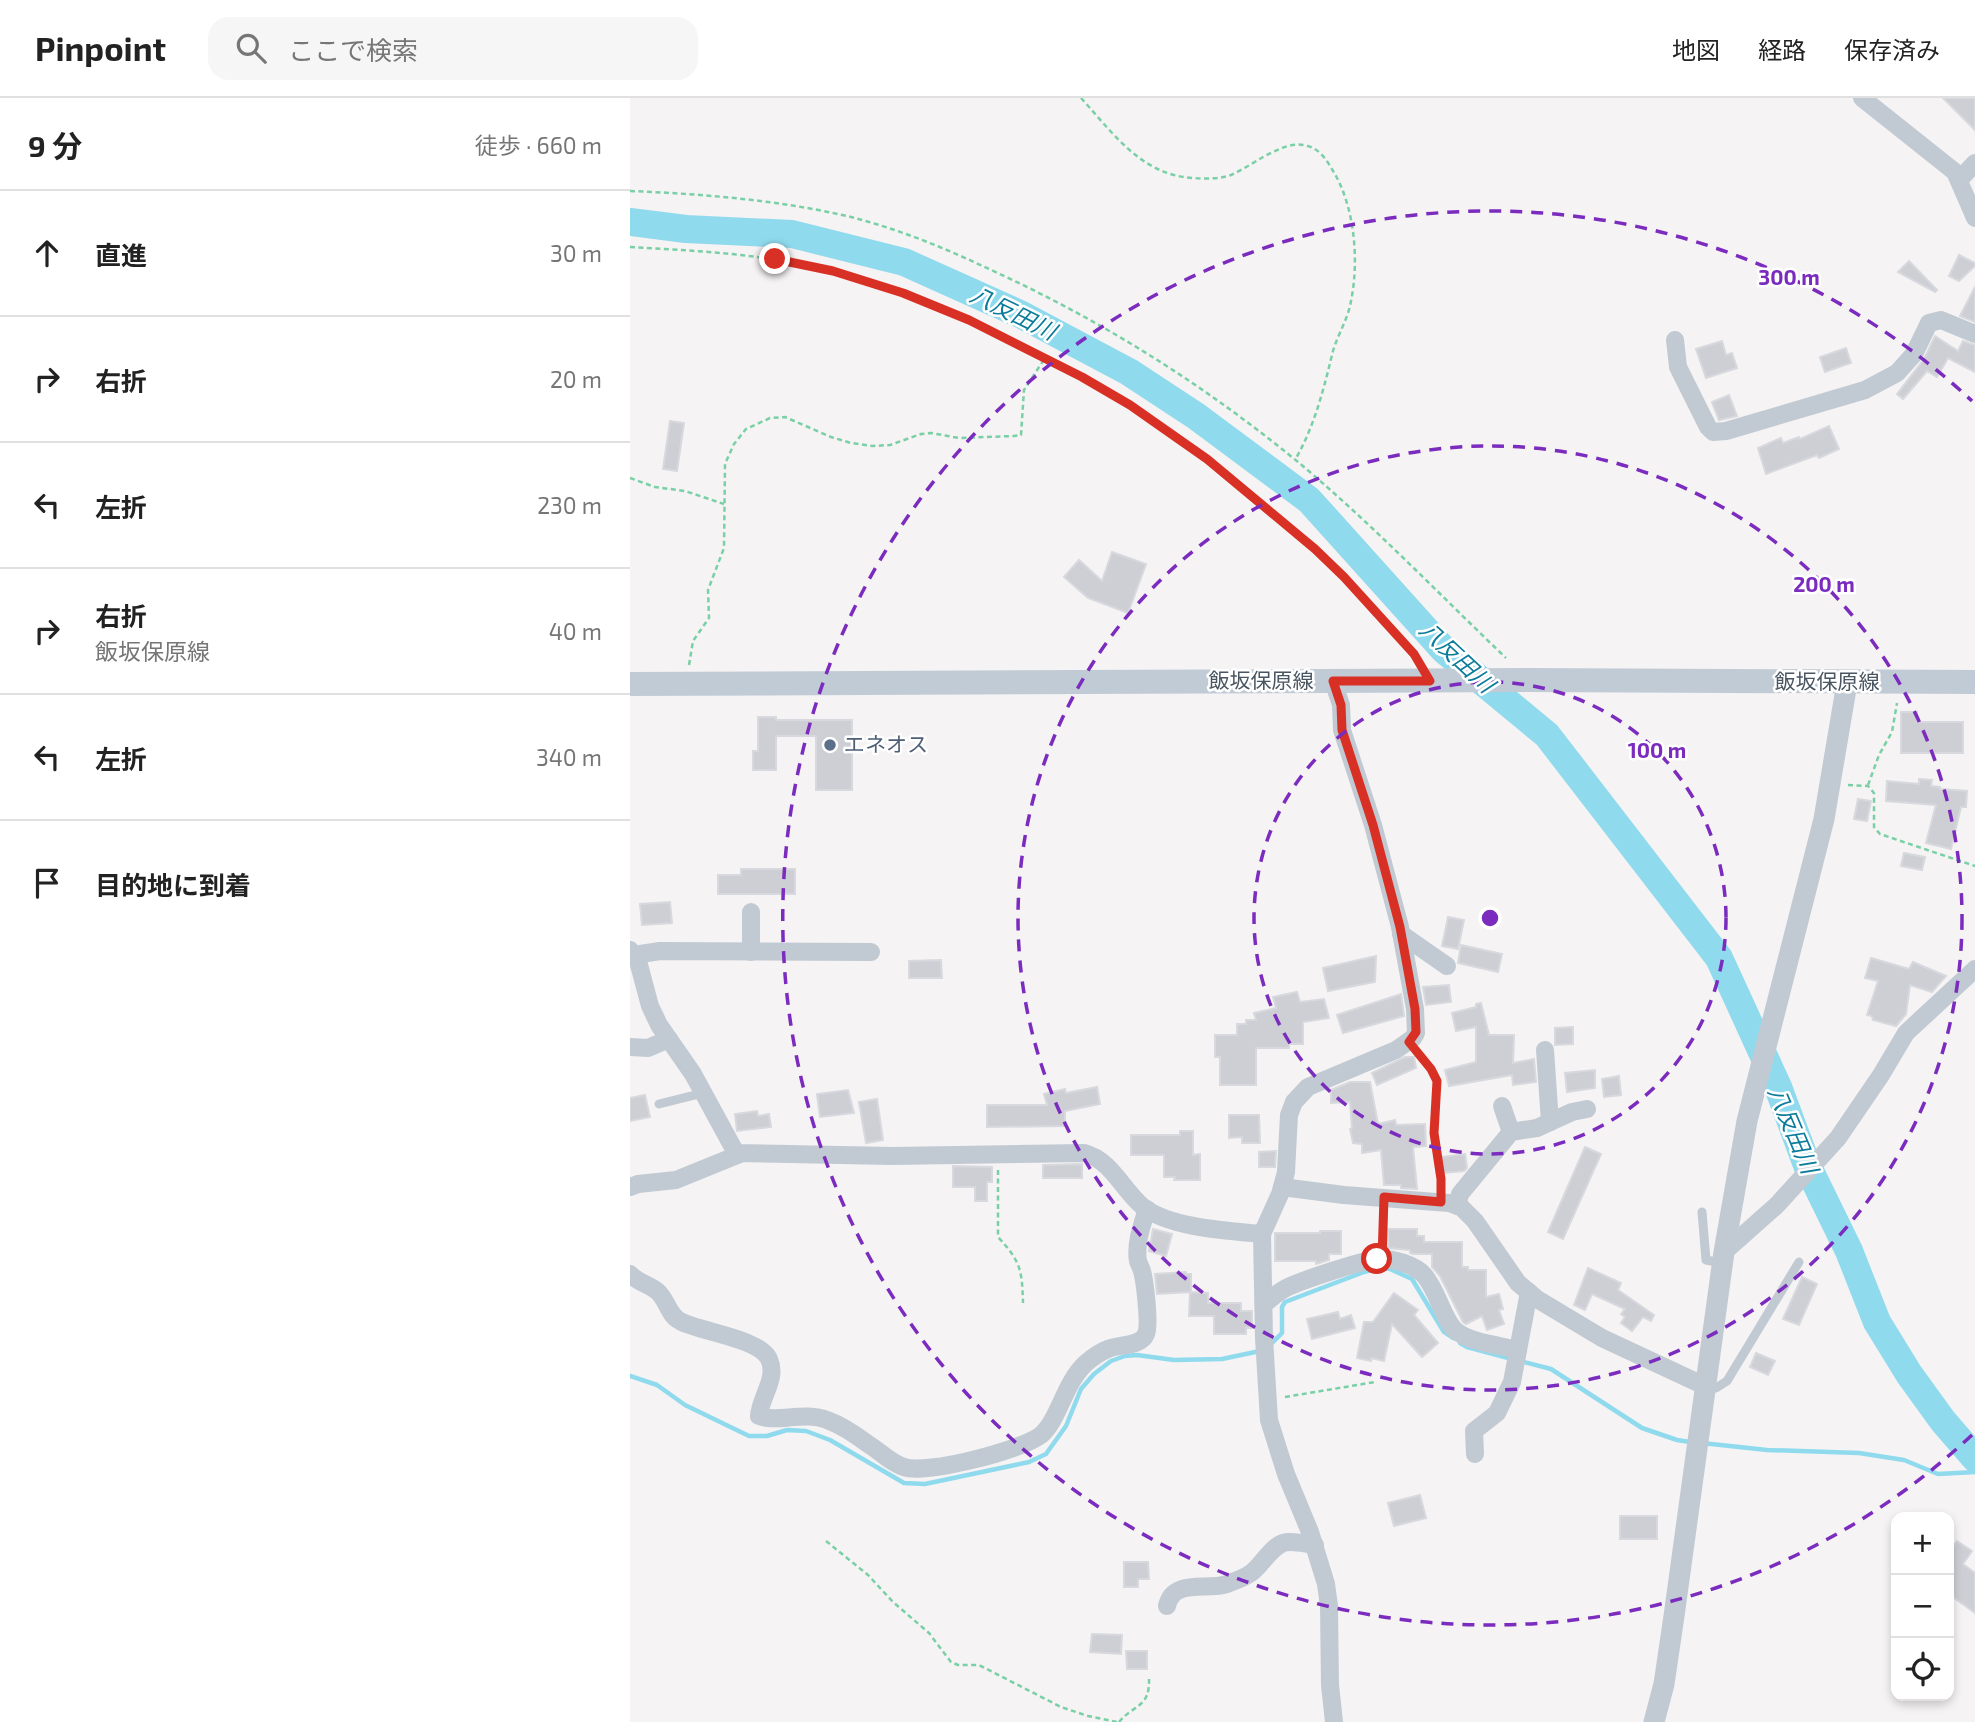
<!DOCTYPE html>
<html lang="ja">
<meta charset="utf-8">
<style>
body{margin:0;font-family:"Exo 2","Noto Sans JP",sans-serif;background:#f6f6f6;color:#222}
.controls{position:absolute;right:21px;bottom:21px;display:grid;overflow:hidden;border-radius:14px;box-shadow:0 4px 10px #0003}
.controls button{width:63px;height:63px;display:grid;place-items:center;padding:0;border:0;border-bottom:2px solid #e0e0e0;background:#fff;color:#222;font:35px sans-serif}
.stop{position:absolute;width:21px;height:21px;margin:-16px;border:5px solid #d93025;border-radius:50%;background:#fff}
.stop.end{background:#d93025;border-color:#fff;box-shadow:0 2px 7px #0008}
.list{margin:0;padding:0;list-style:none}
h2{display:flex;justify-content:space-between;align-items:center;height:91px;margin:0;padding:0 28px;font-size:30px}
h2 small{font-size:23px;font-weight:400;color:#767676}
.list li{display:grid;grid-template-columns:46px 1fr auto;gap:21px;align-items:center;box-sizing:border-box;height:126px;padding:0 28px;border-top:2px solid #e0e0e0}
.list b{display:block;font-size:26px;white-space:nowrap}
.list p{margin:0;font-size:23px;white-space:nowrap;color:#767676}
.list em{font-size:23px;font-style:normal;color:#767676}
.icon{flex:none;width:38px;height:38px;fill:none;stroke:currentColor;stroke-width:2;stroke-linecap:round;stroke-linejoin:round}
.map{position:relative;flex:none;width:1345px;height:1624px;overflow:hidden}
header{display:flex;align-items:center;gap:42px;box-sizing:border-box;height:98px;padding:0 35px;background:#fff;border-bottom:2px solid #e0e0e0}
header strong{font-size:33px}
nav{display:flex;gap:38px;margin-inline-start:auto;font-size:24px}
.search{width:490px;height:63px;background:#f6f6f6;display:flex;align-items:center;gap:18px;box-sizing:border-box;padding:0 24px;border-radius:21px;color:#767676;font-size:26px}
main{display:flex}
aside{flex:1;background:#fff}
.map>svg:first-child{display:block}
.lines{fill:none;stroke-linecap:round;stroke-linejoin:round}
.stream{stroke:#90daee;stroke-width:4.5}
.river{stroke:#90daee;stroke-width:28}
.building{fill:#cdcfd5;stroke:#d7d9de;stroke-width:2}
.path{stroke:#7ad0a6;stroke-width:2.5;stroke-dasharray:5 3.5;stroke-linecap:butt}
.service{stroke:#c1cad2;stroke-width:9}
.minor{stroke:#c1cad2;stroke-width:18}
.tertiary{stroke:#c1cad2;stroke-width:21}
.secondary{stroke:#c1cbd6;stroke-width:24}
.route{stroke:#d93025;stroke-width:9}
.ring{fill:none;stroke:#7b2cbf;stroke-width:3.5;stroke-dasharray:12 9}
.service-dot{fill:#5c6f8a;stroke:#fff;stroke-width:2.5}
.labels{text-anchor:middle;stroke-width:5;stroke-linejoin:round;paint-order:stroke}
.street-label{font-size:21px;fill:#4a5661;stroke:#fff}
.service-label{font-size:21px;fill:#4e5e75;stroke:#fff;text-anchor:start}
.water-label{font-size:23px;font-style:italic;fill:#0c7c9b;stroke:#fff}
.centre{fill:#7b2cbf;stroke:#fff;stroke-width:3.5}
.ring-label{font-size:21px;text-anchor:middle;font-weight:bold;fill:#7b2cbf;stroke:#fff;stroke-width:5;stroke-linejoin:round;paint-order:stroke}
</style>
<header>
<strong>Pinpoint</strong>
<div class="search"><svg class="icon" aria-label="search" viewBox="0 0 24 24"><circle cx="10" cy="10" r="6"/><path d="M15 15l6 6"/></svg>ここで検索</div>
<nav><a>地図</a><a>経路</a><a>保存済み</a></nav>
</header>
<main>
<aside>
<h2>9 分<small>徒歩 · 660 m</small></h2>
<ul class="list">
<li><svg class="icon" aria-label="ahead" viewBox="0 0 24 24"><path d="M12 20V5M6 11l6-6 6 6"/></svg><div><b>直進</b></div><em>30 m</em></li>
<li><svg class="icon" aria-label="right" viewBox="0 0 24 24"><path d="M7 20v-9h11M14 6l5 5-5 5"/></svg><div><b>右折</b></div><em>20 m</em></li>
<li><svg class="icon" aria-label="left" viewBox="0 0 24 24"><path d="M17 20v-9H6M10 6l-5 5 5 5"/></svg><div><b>左折</b></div><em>230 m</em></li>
<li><svg class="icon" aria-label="right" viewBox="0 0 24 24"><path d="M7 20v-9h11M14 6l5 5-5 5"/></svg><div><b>右折</b><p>飯坂保原線</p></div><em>40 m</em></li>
<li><svg class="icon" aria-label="left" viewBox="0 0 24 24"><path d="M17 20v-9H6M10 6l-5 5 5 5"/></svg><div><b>左折</b></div><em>340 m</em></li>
<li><svg class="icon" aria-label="arrive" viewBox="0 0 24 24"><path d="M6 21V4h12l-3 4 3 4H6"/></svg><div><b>目的地に到着</b></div></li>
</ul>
</aside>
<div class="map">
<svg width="1345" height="1624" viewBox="0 0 1345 1624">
<rect width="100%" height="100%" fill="#f5f3f3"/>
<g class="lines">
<g class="stream">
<polyline points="830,1245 837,1249 882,1261"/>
<polyline points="638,1249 652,1235 652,1209 655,1204 734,1174 750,1170 760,1171 782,1181 814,1234 823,1240"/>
<polyline points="890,1263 921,1271 1012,1330 1047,1342 1060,1344"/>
<polyline points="0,1278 27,1287 55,1307 119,1338 137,1338 157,1332 176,1333 200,1342 274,1385 295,1386 399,1364 416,1356 436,1328 451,1291 464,1276 481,1263 495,1258 507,1257 544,1262 592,1261 630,1253"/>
<polyline points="1072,1345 1137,1352 1229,1355 1274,1362 1308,1376 1345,1374"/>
</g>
<polyline class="river" points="0,124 56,131 162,136 274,164 392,217 499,274 566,318 679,402 814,552 917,637 1089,860 1148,989 1177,1067 1219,1153 1247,1224 1279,1276 1313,1323 1345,1360"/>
</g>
<g class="building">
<polygon points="1313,0 1345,0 1345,32"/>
<polygon points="1329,157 1345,165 1345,168 1329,183 1319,178"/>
<polygon points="1279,163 1307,192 1305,194 1268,174"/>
<polygon points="1345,189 1345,224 1330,218"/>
<polygon points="1305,238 1328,253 1333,243 1345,247 1345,274 1318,260 1307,279 1297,273 1273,301 1267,296 1294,261"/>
<polygon points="1092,243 1096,257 1102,255 1107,270 1076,280 1066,251"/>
<polygon points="1216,250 1221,265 1195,274 1190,259"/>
<polygon points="1099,297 1107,318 1089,322 1082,304"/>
<polygon points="40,323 54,325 47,373 33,371"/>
<polygon points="1199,328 1209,351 1189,360 1187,357 1136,376 1128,350 1151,340 1153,345 1169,339 1170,341"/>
<polygon points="482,454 516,466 498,515 458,500 434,479 449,462 472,483"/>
<polygon points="1271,614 1287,614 1287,624 1333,624 1333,655 1271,655"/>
<polygon points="128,619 146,619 146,622 222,622 222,692 186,692 186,638 146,638 146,672 123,672 123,653 128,653"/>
<polygon points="1289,681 1302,682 1301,688 1310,689 1310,691 1337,693 1336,709 1331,709 1321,751 1296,745 1306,707 1256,703 1257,683 1289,686"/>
<polygon points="1228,701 1241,703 1237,723 1224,721"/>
<polygon points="1274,755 1295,759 1292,772 1271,768"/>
<polygon points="111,771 165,771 165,796 88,796 88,777 111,777"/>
<polygon points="40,804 42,825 12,827 10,806"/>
<polygon points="818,819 834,822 828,851 812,848"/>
<polygon points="831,847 872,856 868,874 828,865"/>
<polygon points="746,858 745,884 698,893 693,870"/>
<polygon points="1241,860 1279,871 1283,864 1316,878 1302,894 1280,887 1276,916 1266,928 1243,922 1242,918 1237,917 1248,883 1235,880"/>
<polygon points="311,862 312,880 279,880 279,863"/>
<polygon points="819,887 821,904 796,907 793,889"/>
<polygon points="667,894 670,904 694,901 699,920 673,924 673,946 659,946 659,950 626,950 626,987 590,987 590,959 585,959 585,937 607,937 607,926 616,926 616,922 626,922 624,915 646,910 643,899"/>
<polygon points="771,896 774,918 713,935 707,917"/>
<polygon points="851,905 859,937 884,937 883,965 904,961 906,984 883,987 882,977 819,988 815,972 846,964 846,929 826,933 822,915 846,909 846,906"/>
<polygon points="943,929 943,946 925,947 925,930"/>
<polygon points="775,959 784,959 786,970 747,987 742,975"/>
<polygon points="965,972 965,990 937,994 935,975"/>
<polygon points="989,978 991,997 974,999 972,981"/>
<polygon points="720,984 740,984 748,1026 765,1022 766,1027 795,1026 796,1048 783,1049 787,1091 771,1090 771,1087 754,1087 751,1052 732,1055 732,1046 723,1045 720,1031 722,1030 720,1004 701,1005 701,992"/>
<polygon points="467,989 470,1006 435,1013 435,1028 357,1029 357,1007 417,1007 414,996 435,991 436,995"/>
<polygon points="218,992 224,1015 190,1019 187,996"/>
<polygon points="15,997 20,1019 0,1023 0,1000"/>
<polygon points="247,1001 253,1042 236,1045 229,1004"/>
<polygon points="127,1013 128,1018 139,1016 141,1029 107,1033 105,1016"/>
<polygon points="599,1017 629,1017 630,1045 612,1045 612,1039 599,1040"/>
<polygon points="550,1033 563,1033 563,1057 570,1056 570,1082 544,1082 545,1079 534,1079 534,1057 501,1057 501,1037 550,1037"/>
<polygon points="955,1049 971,1056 933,1141 918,1134"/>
<polygon points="646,1053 645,1069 629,1069 629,1054"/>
<polygon points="835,1056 837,1070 834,1073 813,1075 811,1059"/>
<polygon points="452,1066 452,1080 413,1080 413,1067"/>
<polygon points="323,1068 362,1069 362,1084 357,1084 357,1103 345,1103 345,1089 323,1089"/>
<polygon points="523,1131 542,1136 536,1158 519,1153"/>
<polygon points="758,1131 787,1131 787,1138 794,1138 794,1144 832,1144 832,1169 838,1169 838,1172 856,1172 856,1199 869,1196 873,1211 869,1212 874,1226 857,1232 852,1218 836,1226 833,1224 810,1178 802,1169 802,1156 783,1156 780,1155 780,1152 758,1150"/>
<polygon points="690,1133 711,1133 711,1156 699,1156 699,1162 686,1166 686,1163 645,1163 645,1135 690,1135"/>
<polygon points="958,1170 991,1185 988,1192 1024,1217 1021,1223 1013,1219 1002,1233 991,1225 995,1219 991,1216 995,1211 962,1196 955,1212 944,1207"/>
<polygon points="556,1174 556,1176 561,1176 561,1194 527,1196 525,1176"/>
<polygon points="1172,1179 1187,1186 1169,1227 1153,1221"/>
<polygon points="560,1194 578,1195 578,1205 611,1205 611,1213 622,1213 622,1230 616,1230 616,1236 584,1236 584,1218 559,1218"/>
<polygon points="764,1195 788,1212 784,1217 808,1245 792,1259 762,1226 754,1263 741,1260 741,1263 727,1260 734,1224 743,1224"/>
<polygon points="708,1214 710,1221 721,1217 725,1230 682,1241 677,1221"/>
<polygon points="1126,1255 1145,1263 1138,1277 1120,1269"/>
<polygon points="790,1397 796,1420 764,1428 758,1405"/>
<rect x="990" y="1418" width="37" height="23"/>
<polygon points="1327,1443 1342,1453 1333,1466 1345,1475 1345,1515 1319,1496 1319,1454"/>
<polygon points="494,1464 518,1464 519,1481 508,1481 508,1489 494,1489"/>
<polygon points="462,1536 492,1537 491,1556 460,1554"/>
<polygon points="496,1553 517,1553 517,1571 497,1571"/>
</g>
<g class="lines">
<g class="path">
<path d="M451,0C483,35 512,78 564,80C576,81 589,81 601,77C612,72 623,65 633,59C647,52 662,43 678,48C692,52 699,66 706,78C725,113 729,164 721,203C718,222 706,239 702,257C693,294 684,329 665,362"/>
<path d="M0,93C74,96 149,102 221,119C268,131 315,150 359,171C471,222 573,286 668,364C741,425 807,494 876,560"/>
<path d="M0,149C68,153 139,156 205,174C398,228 600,354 735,502C752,521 774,540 788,561"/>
<polyline points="0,380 25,389 55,393 94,406"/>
<polyline points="59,567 63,543 79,520 78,492 94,450 95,366 104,346 116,331 140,320 155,319 201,339 221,345 243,348 260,347 291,336 301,335 329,340 384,338 391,337 394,292 415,260"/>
<polyline points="1218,687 1238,688 1244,695 1244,729 1250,736 1345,768"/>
<polyline points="1238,687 1249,657 1262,634 1267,605"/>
<polyline points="788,955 807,983 804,1035 811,1088"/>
<path d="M368,1072V1139C391,1164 392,1172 393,1205"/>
<polyline points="752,1144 753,1115"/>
<polyline points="655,1299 745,1284"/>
<polyline points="196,1443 238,1477 263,1504 299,1535 321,1564 328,1567 349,1567 431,1609 458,1618 487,1624"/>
<path d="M489,1624C504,1606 520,1610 519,1581"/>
</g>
<g class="service">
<polyline points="29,1006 73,995"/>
<polyline points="1072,1114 1076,1162 1092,1165"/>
<polyline points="1077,1289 1086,1290 1097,1283 1169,1164"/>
</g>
<g class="minor">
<polyline points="1232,0 1325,74 1345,120"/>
<polyline points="1329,82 1345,65"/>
<polyline points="1045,242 1048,269 1078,329 1083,334 1096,333 1235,292 1267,275 1284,256 1299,225 1311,222 1345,236"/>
<polyline points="703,583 711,607 712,632 743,727 770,829 785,911 786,935 783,940 766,952 678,989 664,1004 659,1017 656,1074 650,1096 632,1136 634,1240 639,1322 656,1376 680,1434 696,1486 699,1508 700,1587 704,1624"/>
<polyline points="121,814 121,854"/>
<polyline points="771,836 817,868"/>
<path d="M0,852L8,863L20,908L29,927L63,976L106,1055L262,1058L454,1055C481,1062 492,1091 512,1108C539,1130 599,1133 632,1136"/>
<polyline points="4,857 30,853 241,854"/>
<polyline points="0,949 18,950 39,941"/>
<polyline points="872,1008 881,1034"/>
<polyline points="920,1024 942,1014 957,1011"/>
<polyline points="0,1089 8,1086 46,1082 110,1056"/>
<polyline points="652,1089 714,1097 819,1105 831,1109 845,1123 888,1185 907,1201 972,1240 1077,1289"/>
<polyline points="827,1108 830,1096 881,1034 907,1030 920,1024 915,952"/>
<polyline points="1094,1154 1147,1107 1208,1040 1251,977 1276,935 1345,871"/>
<path d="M0,1176C8,1185 19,1186 27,1193C37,1201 38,1217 50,1223C70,1234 129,1240 139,1261C148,1281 130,1299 129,1318C146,1325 175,1313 197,1322C211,1327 226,1337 238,1346C250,1353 260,1365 274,1369C296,1377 392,1352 411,1337C429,1322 434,1285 456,1265C463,1259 470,1254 478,1251C489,1246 511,1249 516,1236C520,1227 515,1184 512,1173C511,1169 509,1167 508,1163C505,1146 512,1127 517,1111"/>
<path d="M634,1206C641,1201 648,1194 656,1190C670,1183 735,1161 749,1161C763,1160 785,1167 794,1177C808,1193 813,1222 826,1233C841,1245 869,1247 888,1252"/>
<polyline points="845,1356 844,1333 867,1315 882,1284 899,1194"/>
<path d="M537,1508C543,1480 577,1493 597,1486C605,1483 614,1480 621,1475C632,1467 640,1450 653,1445C662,1442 675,1446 685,1447"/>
</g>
<polyline class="tertiary" points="1024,1624 1034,1586 1044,1518 1094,1154 1117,1023 1194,721 1217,585"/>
<polyline class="secondary" points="0,586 898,582 1345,584"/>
</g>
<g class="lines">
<polyline class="route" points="145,161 203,173 273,195 339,222 452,279 500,307 577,361 685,451 714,479 784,556 800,583 703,583 711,607 712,632 743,727 770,829 785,911 786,934 779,944 801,971 807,983 804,1035 811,1081 811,1104 754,1099 752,1161 747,1161"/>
</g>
<g class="ring">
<circle cx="860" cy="820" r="236"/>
<circle cx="860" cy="820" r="472"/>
<path d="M1342 1337A707 707 0 1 1 1342 303"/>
</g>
<circle class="service-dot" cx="200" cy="647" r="7"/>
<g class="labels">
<g class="street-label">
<text x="631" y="590">飯坂保原線</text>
<text x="1197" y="591">飯坂保原線</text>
</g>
<g class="service-label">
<text x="214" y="654">エネオス</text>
</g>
<g class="water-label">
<text transform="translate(383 215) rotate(26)" y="8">八反田川</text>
<text transform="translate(827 559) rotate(43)" y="8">八反田川</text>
<text transform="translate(1163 1032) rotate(67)" y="8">八反田川</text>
</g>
</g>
<circle cx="860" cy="820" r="10" class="centre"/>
<g class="ring-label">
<text x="1159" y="187">300 m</text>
<text x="1194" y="494">200 m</text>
<text x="1027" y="660">100 m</text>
</g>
</svg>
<div class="controls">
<button>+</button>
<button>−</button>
<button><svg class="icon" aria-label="locate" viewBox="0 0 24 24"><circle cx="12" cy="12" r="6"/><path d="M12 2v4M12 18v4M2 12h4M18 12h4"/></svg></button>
</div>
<div class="stop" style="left:747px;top:1161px"></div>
<div class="stop end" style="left:145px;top:161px"></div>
</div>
</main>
